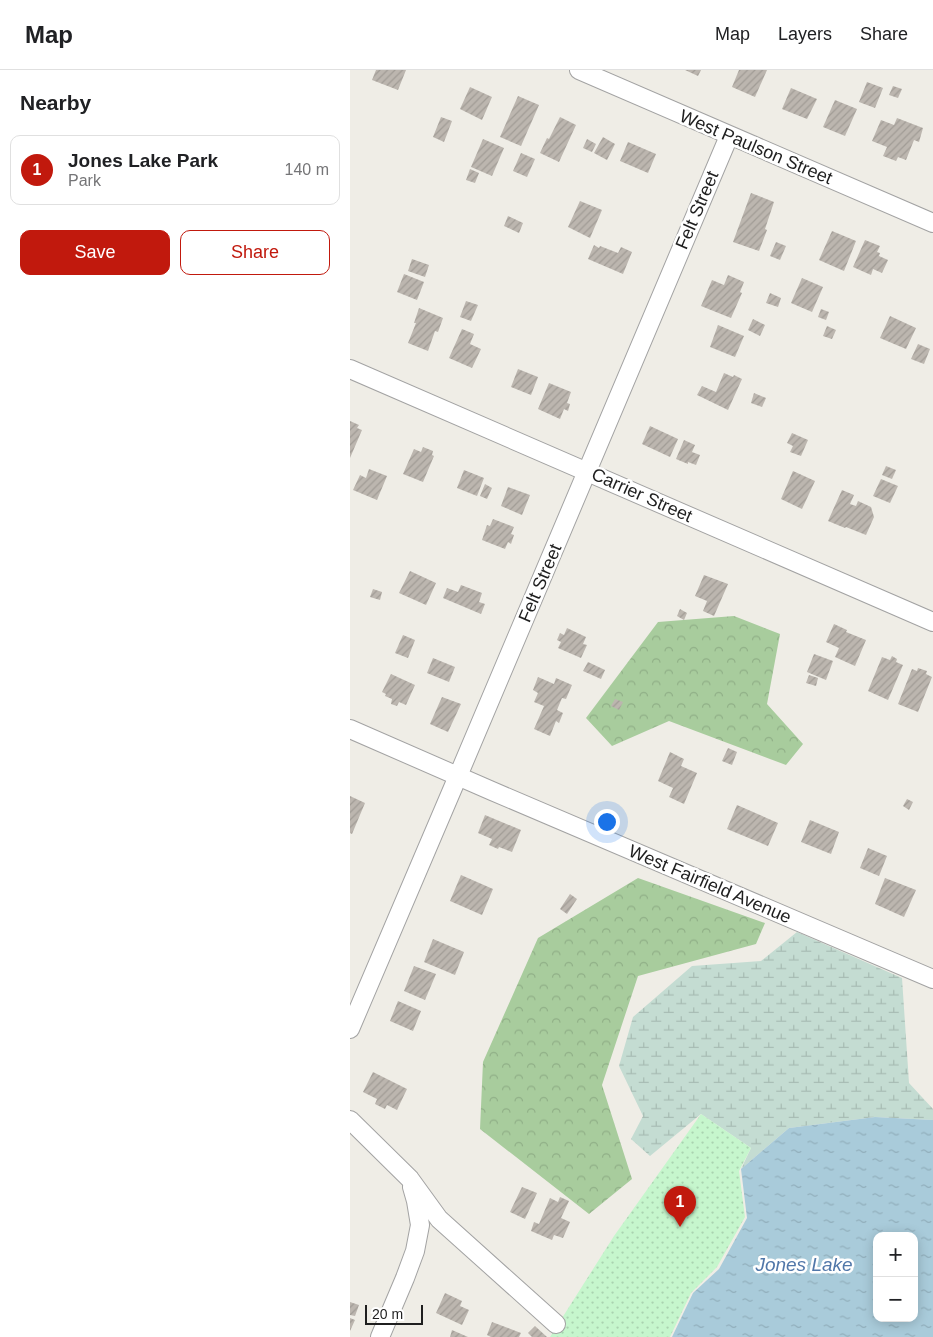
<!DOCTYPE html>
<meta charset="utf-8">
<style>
body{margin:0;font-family:Arial,sans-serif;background:#f2f2f2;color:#202124}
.controls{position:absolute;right:15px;bottom:15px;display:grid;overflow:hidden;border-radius:10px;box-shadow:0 2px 12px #0003}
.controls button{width:45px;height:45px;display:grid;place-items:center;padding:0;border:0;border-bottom:1px solid #e0e0e0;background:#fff;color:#202124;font:25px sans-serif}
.scale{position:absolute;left:15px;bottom:12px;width:58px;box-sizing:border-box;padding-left:5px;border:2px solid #1f1f1f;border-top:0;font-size:14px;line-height:18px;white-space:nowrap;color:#1f1f1f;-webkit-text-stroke:4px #fff;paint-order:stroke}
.you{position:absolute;left:256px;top:751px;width:18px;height:18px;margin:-12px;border:4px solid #fff;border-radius:50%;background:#1a73e8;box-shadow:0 0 0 8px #1a73e833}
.badge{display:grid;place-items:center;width:32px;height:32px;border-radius:50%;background:#c1190d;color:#fff;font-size:16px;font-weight:700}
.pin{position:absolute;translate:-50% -41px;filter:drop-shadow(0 1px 2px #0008)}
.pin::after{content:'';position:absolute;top:26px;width:18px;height:15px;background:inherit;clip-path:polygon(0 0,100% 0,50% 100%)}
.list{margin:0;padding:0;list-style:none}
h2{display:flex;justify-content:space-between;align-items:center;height:65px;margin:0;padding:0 20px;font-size:21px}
h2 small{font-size:16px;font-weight:400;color:#757577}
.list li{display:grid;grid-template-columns:32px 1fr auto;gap:15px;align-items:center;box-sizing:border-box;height:70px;margin:0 10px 10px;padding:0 10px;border:1px solid #e0e0e0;border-radius:10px}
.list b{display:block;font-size:19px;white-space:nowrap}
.list p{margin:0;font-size:16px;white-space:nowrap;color:#757577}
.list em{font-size:16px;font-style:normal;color:#757577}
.actions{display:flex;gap:10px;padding:15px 20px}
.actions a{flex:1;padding:11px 0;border:1px solid #c1190d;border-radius:10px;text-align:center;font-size:18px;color:#c1190d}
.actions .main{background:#c1190d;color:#fff}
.map{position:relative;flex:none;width:583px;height:1267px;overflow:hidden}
header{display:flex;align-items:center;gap:30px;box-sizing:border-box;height:70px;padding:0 25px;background:#fff;border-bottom:1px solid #e0e0e0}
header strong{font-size:24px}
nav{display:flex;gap:28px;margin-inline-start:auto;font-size:18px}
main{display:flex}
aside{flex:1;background:#fff}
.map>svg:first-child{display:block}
.forest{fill:url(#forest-crowns)}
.wetland{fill:url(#wetland-marsh)}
.park{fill:url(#park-dots)}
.water{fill:url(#water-ripples);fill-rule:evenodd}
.building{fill:url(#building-hatch)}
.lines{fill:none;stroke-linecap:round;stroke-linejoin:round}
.street-casing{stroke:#a3a3a3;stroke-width:20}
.street{stroke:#fff;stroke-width:18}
.labels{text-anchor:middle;stroke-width:5;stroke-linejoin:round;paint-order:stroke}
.street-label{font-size:18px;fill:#1f1f1f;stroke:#fff}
.water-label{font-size:19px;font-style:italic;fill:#5177a9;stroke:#fff}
</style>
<header>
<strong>Map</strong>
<nav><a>Map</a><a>Layers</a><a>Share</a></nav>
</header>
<main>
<aside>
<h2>Nearby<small></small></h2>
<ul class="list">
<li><span class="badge">1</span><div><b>Jones Lake Park</b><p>Park</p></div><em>140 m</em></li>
</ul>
<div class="actions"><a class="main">Save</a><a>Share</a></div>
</aside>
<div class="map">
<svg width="583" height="1267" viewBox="0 0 583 1267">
<defs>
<pattern id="forest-crowns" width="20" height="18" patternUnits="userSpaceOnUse" patternTransform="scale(1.25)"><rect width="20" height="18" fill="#a8cc9d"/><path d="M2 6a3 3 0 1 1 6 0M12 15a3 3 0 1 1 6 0" fill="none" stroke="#90af87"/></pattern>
<pattern id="wetland-marsh" width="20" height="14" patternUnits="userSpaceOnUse" patternTransform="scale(1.25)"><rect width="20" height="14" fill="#c4dcd2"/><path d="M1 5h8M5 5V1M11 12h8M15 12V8" fill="none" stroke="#a8bcb4"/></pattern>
<pattern id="park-dots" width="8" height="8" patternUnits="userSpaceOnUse" patternTransform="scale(1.25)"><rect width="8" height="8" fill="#c6f6cd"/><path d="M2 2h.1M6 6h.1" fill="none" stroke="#aad2b0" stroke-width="1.8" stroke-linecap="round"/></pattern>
<pattern id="water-ripples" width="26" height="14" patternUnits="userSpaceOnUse" patternTransform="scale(1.25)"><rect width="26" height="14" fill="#a9cbda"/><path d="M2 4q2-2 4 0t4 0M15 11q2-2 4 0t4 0" fill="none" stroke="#91aebb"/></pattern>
<pattern id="building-hatch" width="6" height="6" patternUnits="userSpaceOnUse" patternTransform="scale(1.25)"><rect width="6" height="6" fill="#bcb6af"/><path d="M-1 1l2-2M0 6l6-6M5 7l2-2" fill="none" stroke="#a19c96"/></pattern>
</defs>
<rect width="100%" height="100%" fill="#efede6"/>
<g class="forest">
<polygon points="384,546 430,564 417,634 453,674 436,695 319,651 262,676 236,648 308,552"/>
<polygon points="288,808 415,853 406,874 288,906 252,1015 282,1109 239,1144 130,1059 133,992 188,868"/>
</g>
<polygon class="wetland" points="447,862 552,908 559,1013 583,1039 583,1050 525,1047 439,1058 391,1099 401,1078 351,1044 300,1086 281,1069 293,1046 269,996 283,947 342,896 411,891"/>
<polygon class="park" points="351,1044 401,1078 389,1101 395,1147 367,1197 341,1223 320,1267 200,1267 264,1166"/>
<path class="water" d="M525,1047L583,1050V1267H322L343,1223L369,1199L397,1148L391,1099L439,1058ZM527,1166H564V1248H527Z"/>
<g class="building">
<polygon points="26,0 56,0 48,20 22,10"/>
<polygon points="335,0 351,0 348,6"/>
<polygon points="389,0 417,0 405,27 382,17"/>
<polygon points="517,12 533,18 525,38 509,32"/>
<polygon points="543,16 552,19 548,28 539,25"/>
<polygon points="120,17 142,27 132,50 110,39"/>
<polygon points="441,18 467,29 457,49 432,39"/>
<polygon points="168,26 189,35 171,76 150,67"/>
<polygon points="485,30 507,39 495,66 473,57"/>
<polygon points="91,47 102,51 94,72 83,67"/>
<polygon points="210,47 226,55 209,92 190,83 197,68 199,69"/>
<polygon points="547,48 573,58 569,72 564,70 556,90 548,87 546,91 533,86 537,77 522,71 531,50 544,55"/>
<polygon points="253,67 265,74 257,90 244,83"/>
<polygon points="133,69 154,78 142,106 121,97"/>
<polygon points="237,69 246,74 242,82 233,78"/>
<polygon points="278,72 306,84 298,103 270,91"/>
<polygon points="171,83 185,89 177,107 163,101"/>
<polygon points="120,99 129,103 125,113 116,110"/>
<polygon points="401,123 424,132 415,159 417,160 409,181 383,172"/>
<polygon points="230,131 252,140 240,168 218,157"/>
<polygon points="158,146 173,153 169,163 154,156"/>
<polygon points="482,161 506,171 494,201 469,190"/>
<polygon points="515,170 530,176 527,182 530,183 529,186 538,190 532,203 523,199 521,205 503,197"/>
<polygon points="426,172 436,176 430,190 420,186"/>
<polygon points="244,175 249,178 250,176 268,183 271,177 282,182 273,204 238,189"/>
<polygon points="62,189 79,195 75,207 58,201"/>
<polygon points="54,204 74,212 67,230 47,222"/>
<polygon points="378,205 394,212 390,222 392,223 381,248 351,236 362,210 374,215"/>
<polygon points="452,208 473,217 462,242 441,233"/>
<polygon points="420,223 431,228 428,237 416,233"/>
<polygon points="116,231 128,235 121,251 110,247"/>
<polygon points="69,238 93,248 88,262 85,261 78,281 58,273 66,253 64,253"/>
<polygon points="471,239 479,242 476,250 468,247"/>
<polygon points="540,246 566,258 556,279 530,268"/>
<polygon points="403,249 415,255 410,266 398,260"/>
<polygon points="368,255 394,266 385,287 360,277"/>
<polygon points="477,256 486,260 482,269 473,266"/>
<polygon points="112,259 124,264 120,274 131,279 122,298 99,288"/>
<polygon points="568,274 580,279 574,294 561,289"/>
<polygon points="168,299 188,307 181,325 161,317"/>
<polygon points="374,303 383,307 384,305 392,309 378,340 347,325 352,316 366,322"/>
<polygon points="199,313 221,322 217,333 220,334 218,341 214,339 210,349 188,339"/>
<polygon points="404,323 416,328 412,337 401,333"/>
<polygon points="0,351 9,355 7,358 12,360 0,388"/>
<polygon points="300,356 328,369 320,387 292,374"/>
<polygon points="442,363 458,370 451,386 440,382 443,376 437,373"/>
<polygon points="334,370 345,375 342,382 350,385 346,395 338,392 338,394 326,389"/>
<polygon points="73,377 83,381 82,385 84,386 73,412 53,404 64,379 71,382"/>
<polygon points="536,396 546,400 542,409 532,405"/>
<polygon points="19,399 37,406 27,430 3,420 10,405 16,408"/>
<polygon points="114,400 134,408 127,426 107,418"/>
<polygon points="443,401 465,411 452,439 431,429"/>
<polygon points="531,409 548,416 540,433 523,426"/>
<polygon points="135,414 142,418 137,429 130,426"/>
<polygon points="158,417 180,425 172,445 151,436"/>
<polygon points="492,420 504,425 500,434 506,436 508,431 521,437 524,447 516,465 496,457 495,458 478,451"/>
<polygon points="143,449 164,457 161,464 164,465 161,474 158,472 155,479 132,470 137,455 140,456"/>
<polygon points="60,501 86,513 76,535 49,523"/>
<polygon points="354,505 378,514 364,546 353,541 357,531 345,526"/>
<polygon points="111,515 132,523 129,532 135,534 131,544 93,528 97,518 108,522"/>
<polygon points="23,519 32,522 30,530 20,527"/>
<polygon points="330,539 337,543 334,550 327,546"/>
<polygon points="484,554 497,560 496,562 516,570 505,596 485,587 489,578 476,572"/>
<polygon points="217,558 236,567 233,574 237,575 231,588 208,578 211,572 207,570 210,563 214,565"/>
<polygon points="53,565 65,570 58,588 45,583"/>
<polygon points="464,584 483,591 476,610 457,602"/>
<polygon points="542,586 547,589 546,592 553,595 538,630 518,621 532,587 540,590"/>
<polygon points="83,588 105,597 99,612 77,603"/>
<polygon points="238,592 255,600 251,609 233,601"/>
<polygon points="568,598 577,601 576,604 582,607 568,642 548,634 562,599 567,601"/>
<polygon points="41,604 65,615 56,635 49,632 47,636 41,634 42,629 35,626 36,624 32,622"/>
<polygon points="459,605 468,608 466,616 456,613"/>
<polygon points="188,607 204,614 206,608 222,615 216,629 212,628 207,640 213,643 209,653 206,651 200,666 184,659 194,636 184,632 188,623 183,620"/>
<polygon points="92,627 111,634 98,662 80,654"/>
<polygon points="265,629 273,632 269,640 261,636"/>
<polygon points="378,678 387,682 382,695 372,691"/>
<polygon points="320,682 334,689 331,696 347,703 334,734 319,727 323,718 308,711"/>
<polygon points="0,726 15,733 2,764 0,763"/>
<polygon points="557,729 563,732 559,740 553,736"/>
<polygon points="387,735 428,753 418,776 377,759"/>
<polygon points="135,745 171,760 162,782 149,777 148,779 139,775 142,769 128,763"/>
<polygon points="460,750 489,762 481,784 451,772"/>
<polygon points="518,778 537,786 529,806 510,798"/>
<polygon points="111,805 143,819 132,845 100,831"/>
<polygon points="535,808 566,820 554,847 525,834"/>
<polygon points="220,824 227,829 217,844 210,839"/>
<polygon points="83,869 114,882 105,905 74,892"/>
<polygon points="64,896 86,904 75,930 54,921"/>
<polygon points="48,931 71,941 63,961 40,951"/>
<polygon points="23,1002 57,1019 47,1040 37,1035 35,1039 25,1034 27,1029 13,1022"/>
<polygon points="172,1117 187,1123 175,1149 160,1142"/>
<polygon points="210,1127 219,1131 211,1148 220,1152 213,1168 204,1165 202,1170 181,1161 184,1152 189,1154 200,1128 208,1132"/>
<polygon points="95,1223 112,1231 110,1236 119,1240 112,1255 86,1243"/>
<polygon points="0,1232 9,1235 5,1246 0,1245"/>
<polygon points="0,1248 5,1250 0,1261"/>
<polygon points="142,1252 171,1263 169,1267 141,1267 137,1265"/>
<polygon points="185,1256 197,1267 182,1267 178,1263"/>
<polygon points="102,1260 118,1267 100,1267"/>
</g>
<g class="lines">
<g class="street-casing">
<g id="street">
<polyline points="229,0 583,153"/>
<polyline points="0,299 583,552"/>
<polyline points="0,659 142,721 583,909"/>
<polyline points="0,959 108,706 379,66"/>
<polyline points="0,1050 60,1109 89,1149 206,1254"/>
<polyline points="30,1267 55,1208 65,1181 70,1155 66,1131 62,1117"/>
</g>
</g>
<use href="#street" class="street"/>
</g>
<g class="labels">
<g class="street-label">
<text transform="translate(406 77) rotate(23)" y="6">West Paulson Street</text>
<text transform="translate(347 140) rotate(-67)" y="6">Felt Street</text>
<text transform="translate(292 425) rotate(24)" y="6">Carrier Street</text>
<text transform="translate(190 513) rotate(-67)" y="6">Felt Street</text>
<text transform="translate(360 814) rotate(23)" y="6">West Fairfield Avenue</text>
</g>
<g class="water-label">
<text x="454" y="1201">Jones Lake</text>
</g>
</g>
</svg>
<div class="controls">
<button>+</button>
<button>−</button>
</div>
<div class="scale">20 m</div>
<div class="you"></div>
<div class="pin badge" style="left:330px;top:1157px">1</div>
</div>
</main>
